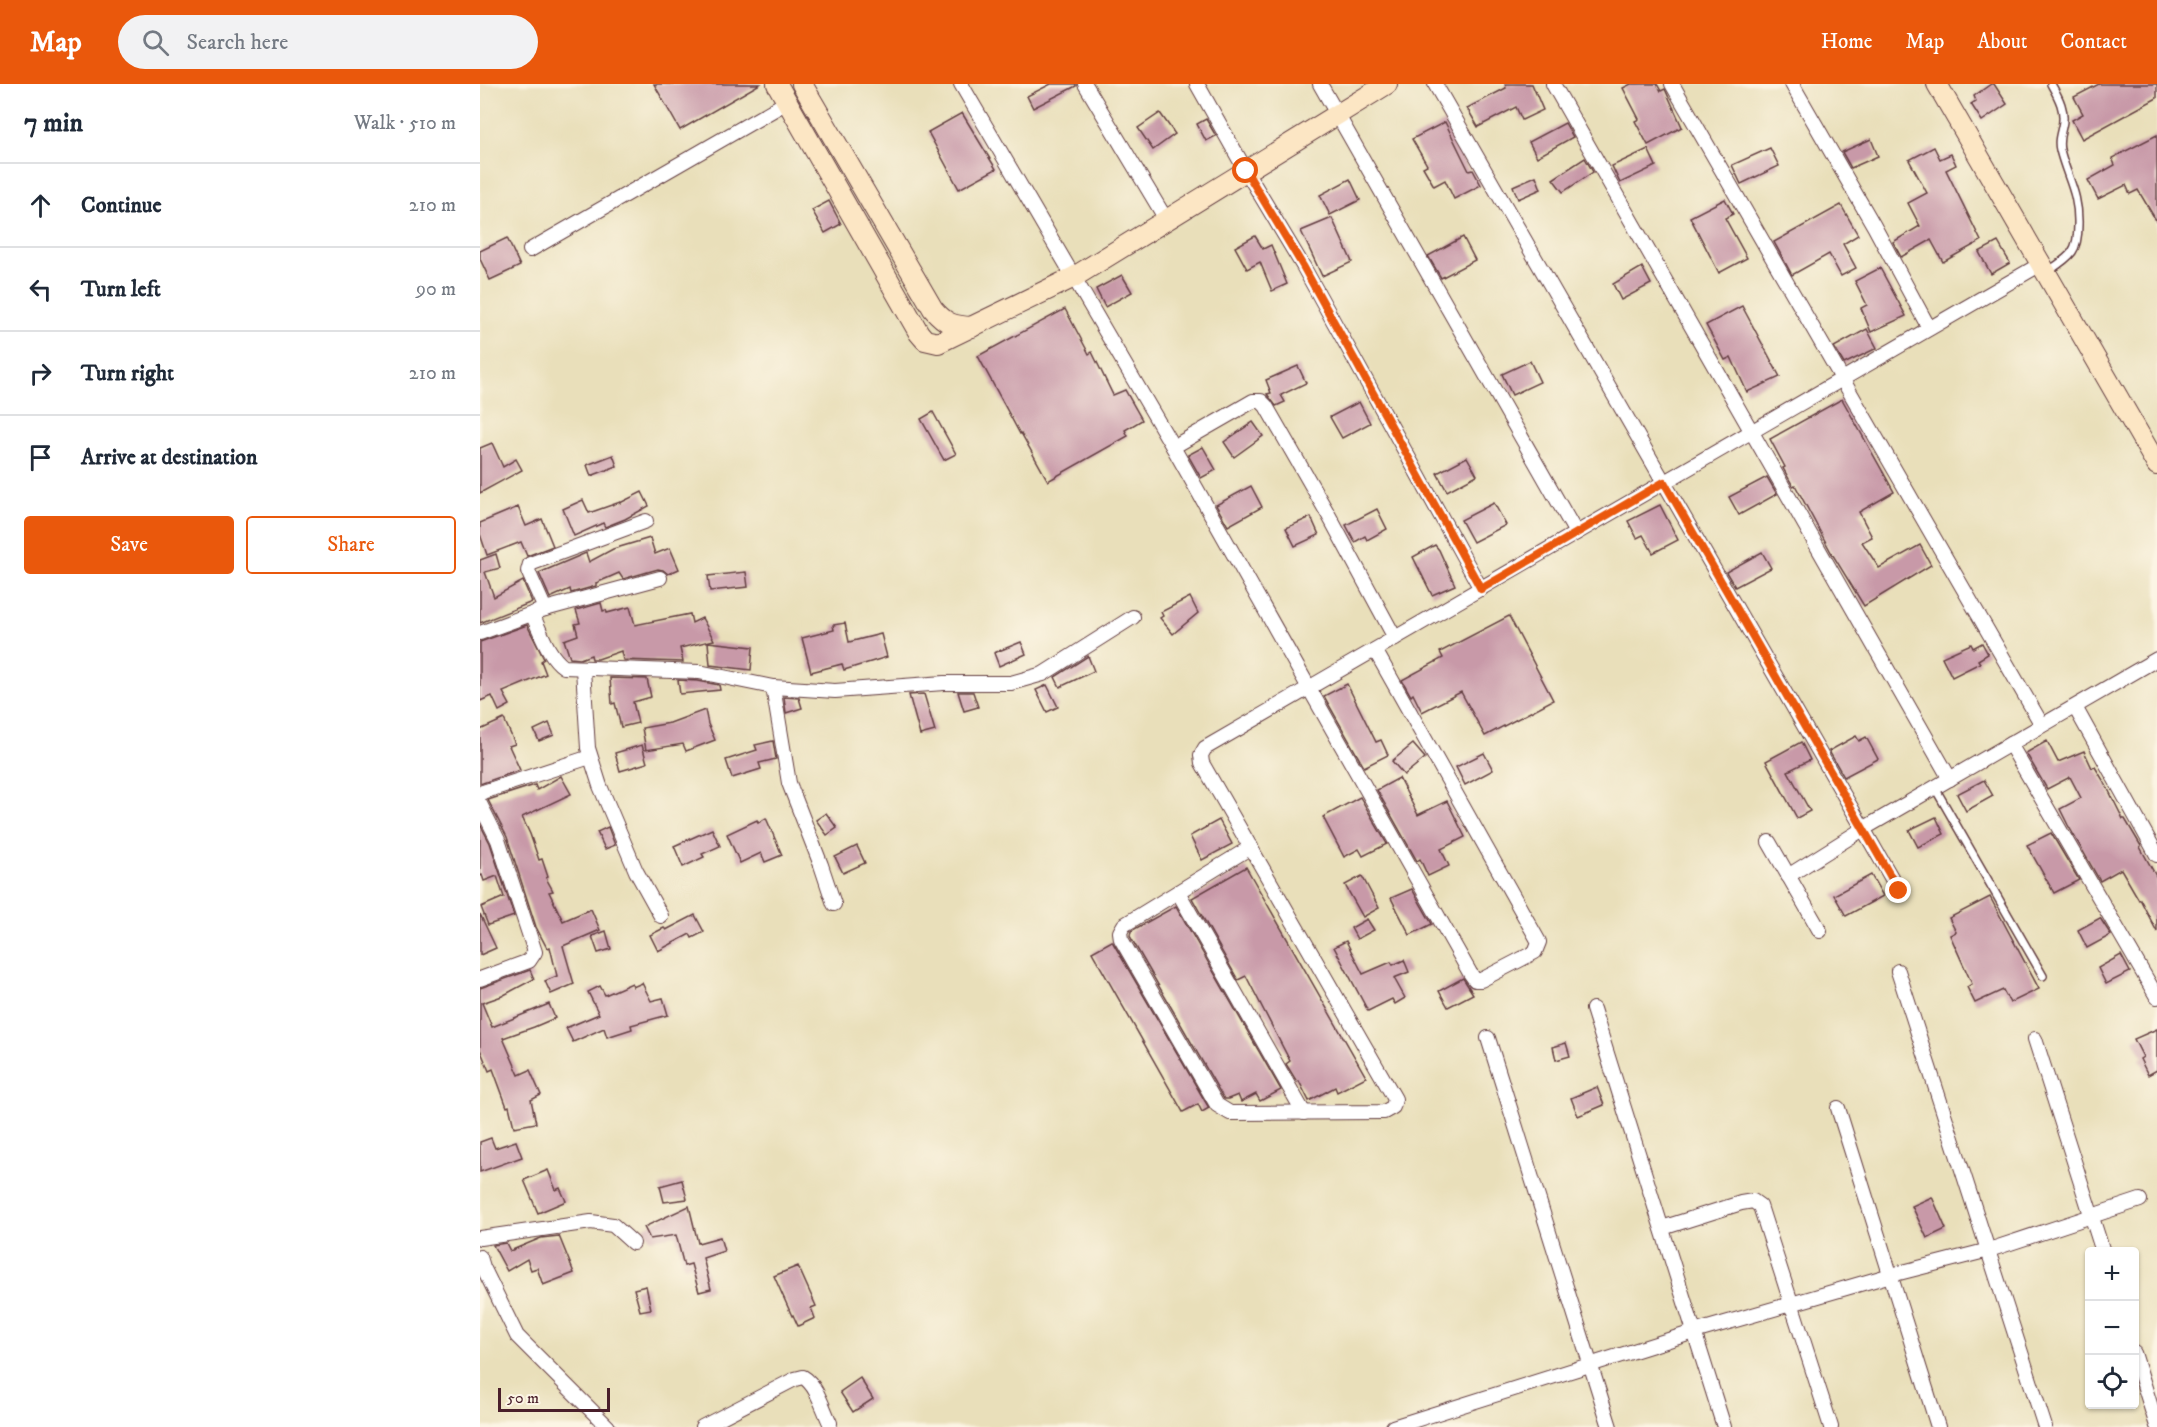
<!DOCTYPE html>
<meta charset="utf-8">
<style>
body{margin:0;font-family:"IM FELL DW Pica",serif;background:#f2f2f3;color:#1f2937}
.controls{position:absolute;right:18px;bottom:18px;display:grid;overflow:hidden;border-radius:6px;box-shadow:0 2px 4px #0004}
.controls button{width:54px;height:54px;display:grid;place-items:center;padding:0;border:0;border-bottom:2px solid #e0e1e3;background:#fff;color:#1f2937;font:30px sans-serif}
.scale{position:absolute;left:18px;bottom:15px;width:112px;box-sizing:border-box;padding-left:6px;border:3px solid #4a1f2b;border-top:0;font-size:16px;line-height:21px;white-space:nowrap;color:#4a1f2b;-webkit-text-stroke:4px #fcf5e5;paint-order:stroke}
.stop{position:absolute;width:18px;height:18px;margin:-14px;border:4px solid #ea580c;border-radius:50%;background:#fff}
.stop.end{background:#ea580c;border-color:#fff;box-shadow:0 2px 6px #0008}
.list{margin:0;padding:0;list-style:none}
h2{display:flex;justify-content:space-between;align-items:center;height:78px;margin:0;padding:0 24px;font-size:26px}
h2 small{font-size:20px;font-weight:400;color:#747a83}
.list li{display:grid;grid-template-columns:39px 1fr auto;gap:18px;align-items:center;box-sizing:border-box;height:84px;padding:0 24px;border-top:2px solid #e0e1e3}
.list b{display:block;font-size:22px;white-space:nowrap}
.list em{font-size:20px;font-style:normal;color:#747a83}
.actions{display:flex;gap:12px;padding:18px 24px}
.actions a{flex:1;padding:14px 0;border:2px solid #ea580c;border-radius:6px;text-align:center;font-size:21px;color:#ea580c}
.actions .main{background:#ea580c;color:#fff}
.icon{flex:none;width:33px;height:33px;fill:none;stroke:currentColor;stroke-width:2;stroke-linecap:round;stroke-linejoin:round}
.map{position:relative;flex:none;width:1677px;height:1343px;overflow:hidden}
header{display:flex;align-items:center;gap:36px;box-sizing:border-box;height:84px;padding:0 30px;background:#ea580c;color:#fff}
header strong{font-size:28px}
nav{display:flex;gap:33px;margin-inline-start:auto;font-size:21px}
.search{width:420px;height:54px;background:#f2f2f3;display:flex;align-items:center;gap:15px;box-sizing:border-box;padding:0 21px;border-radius:33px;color:#747a83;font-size:22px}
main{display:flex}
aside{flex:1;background:#fff}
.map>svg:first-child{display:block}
.building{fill:#c899a8}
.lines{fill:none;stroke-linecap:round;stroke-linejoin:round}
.lane-casing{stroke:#623c40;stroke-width:10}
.street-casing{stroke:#623c40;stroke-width:16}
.secondary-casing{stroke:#623c40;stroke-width:22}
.lane{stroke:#fff;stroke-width:7}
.street{stroke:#fff;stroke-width:14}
.secondary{stroke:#fce6c4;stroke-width:20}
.route{stroke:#ea580c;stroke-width:8}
</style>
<header>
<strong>Map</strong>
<div class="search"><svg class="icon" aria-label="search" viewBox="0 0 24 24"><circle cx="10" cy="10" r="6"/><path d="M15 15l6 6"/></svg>Search here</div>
<nav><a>Home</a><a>Map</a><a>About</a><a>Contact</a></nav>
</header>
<main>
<aside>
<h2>7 min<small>Walk · 510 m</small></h2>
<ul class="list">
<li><svg class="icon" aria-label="ahead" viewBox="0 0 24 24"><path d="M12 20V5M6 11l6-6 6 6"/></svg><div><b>Continue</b></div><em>210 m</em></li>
<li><svg class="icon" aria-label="left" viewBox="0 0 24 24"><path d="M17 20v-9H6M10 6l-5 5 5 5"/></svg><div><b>Turn left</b></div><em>90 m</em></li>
<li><svg class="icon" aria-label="right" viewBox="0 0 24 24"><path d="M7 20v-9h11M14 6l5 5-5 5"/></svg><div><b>Turn right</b></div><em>210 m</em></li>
<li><svg class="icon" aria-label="arrive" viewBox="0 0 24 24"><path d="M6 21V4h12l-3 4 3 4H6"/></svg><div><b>Arrive at destination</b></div></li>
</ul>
<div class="actions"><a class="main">Save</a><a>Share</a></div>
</aside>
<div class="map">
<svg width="1677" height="1343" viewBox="0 0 1677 1343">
<rect width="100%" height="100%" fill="#fcf5e5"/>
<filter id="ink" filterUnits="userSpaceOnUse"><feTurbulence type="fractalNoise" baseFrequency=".0167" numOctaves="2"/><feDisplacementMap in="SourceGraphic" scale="12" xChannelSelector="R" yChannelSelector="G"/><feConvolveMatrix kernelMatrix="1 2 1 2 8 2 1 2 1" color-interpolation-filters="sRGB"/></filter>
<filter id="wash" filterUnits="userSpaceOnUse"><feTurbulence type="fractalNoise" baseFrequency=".008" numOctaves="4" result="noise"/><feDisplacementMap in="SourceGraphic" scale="24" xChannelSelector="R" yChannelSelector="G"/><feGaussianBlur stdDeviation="1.35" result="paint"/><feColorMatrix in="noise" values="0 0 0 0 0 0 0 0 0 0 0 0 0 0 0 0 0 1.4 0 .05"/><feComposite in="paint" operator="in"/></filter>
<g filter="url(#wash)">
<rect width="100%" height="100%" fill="#e9dfba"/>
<g id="blocks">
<g class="building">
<polygon points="174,0 280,0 200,46"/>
<polygon points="571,0 596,0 596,2 553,24 547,12"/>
<polygon points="1025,0 1052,0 1063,26 1042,36 1036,23 998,43 987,24 1026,4"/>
<polygon points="1151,0 1177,0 1181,7 1185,5 1202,43 1168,61 1155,37 1159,35 1143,4"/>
<polygon points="1511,0 1514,0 1527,20 1502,37 1491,20 1496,17 1494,12"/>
<polygon points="1619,0 1677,0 1677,14 1602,55 1592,36 1603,30 1594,13"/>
<polygon points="482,29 516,85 479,105 448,48"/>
<polygon points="680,29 695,50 673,66 658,44"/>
<polygon points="726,35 736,52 726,57 717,40"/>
<polygon points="965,38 989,87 993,86 1001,101 974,115 965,96 954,102 943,83 947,81 932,55"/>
<polygon points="1085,39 1093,53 1057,73 1049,58"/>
<polygon points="1677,51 1677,138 1658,106 1650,110 1646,101 1618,115 1608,96 1635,81 1632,74"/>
<polygon points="1391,55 1398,72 1371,84 1362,68"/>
<polygon points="1454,63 1460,75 1471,70 1476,81 1466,86 1501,157 1463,178 1451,156 1421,173 1413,158 1440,142 1428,119 1447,109 1429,76"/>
<polygon points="1290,64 1299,82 1261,100 1252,81"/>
<polygon points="1168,65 1176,82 1140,99 1132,82"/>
<polygon points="1105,74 1113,88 1083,108 1073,95"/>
<polygon points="1056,92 1061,105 1038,115 1033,102"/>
<polygon points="870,95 880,116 850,131 840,111"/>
<polygon points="1245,115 1253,130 1245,134 1267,174 1239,189 1210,133"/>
<polygon points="349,117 361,140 345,149 332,126"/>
<polygon points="1361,121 1378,151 1363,160 1376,184 1361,192 1349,170 1312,191 1294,158"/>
<polygon points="852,134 872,178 842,192 821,147"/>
<polygon points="775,152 783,165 791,161 807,200 792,207 780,178 767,185 755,163"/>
<polygon points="983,153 995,176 961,194 948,172"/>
<polygon points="27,154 40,182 10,196 0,175 0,167"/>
<polygon points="1518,158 1530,179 1511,190 1499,168"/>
<polygon points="1162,183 1171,200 1141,216 1133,200"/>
<polygon points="1400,184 1426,232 1391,248 1381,224 1387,221 1375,197"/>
<polygon points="642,191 652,208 625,223 616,205"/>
<polygon points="1262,222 1300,293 1267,308 1251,273 1245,276 1226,241"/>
<polygon points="585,225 609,270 612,268 633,311 645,306 662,336 645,346 648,352 568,397 541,349 540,350 498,272"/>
<polygon points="1387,245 1397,264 1364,280 1354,263"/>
<polygon points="1050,277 1060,298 1032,311 1022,290"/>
<polygon points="818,282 826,299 801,311 805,318 796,322 787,310 791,309 786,296"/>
<polygon points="1362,315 1414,408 1379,428 1392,453 1382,458 1399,484 1440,461 1451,481 1384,522 1351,468 1315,401 1313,402 1303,384 1305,383 1290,355"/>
<polygon points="879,318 890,339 862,354 850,333"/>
<polygon points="453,328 476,370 464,376 441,335"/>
<polygon points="773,338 783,352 754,373 744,358"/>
<polygon points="12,359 23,383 36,375 42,386 0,409 0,364"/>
<polygon points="723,363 736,386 721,394 708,371"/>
<polygon points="133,371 137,382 111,392 107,381"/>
<polygon points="987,373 997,391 967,407 957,389"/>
<polygon points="1287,393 1297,410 1259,431 1249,413"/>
<polygon points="771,402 782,423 748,442 736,421"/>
<polygon points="162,408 169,422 145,435 125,443 123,439 94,452 83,425 103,416 109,429 140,418 140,419"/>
<polygon points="1014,419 1026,441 993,458 981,436"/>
<polygon points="1180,421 1198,456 1173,469 1163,451 1157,454 1148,437"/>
<polygon points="38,423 46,442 62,435 73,462 47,472 41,458 7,471 0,450 0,439"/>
<polygon points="897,425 907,445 887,456 885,452 875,458 866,441"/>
<polygon points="831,433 839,451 815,462 806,444"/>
<polygon points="170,454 175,470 190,464 199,485 188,490 183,486 178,485 143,495 139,489 116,499 116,502 91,509 90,505 70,514 59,489 106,469 109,478 133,465"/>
<polygon points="955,461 959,466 975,501 952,511 933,473"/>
<polygon points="1282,468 1291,484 1255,503 1246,488"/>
<polygon points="16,470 20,484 5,488 14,513 43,497 52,518 0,539 0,476"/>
<polygon points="266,488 268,503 230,507 228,492"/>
<polygon points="710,513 718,529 693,550 680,534 683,532 681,528"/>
<polygon points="121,519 123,527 126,526 127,529 150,523 155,541 210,530 212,539 222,534 234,556 200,564 203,578 143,576 141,567 118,575 112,575 111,571 100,575 90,574 84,556 98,551 95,540 100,539 96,526"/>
<polygon points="1029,532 1073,616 1005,652 981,608 942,628 933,610 931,612 922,596 963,574 960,568"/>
<polygon points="365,539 369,558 401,550 407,573 364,586 362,580 331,588 322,554 354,546 353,541"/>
<polygon points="47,541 64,575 61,577 66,590 23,608 30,621 19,627 12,612 0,617 0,558"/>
<polygon points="228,558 273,563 271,586 230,581"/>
<polygon points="541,558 546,570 519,582 514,569"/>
<polygon points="1502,559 1508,570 1498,576 1500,579 1472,593 1462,573 1491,560 1493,564"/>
<polygon points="608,572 614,587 580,603 575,593"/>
<polygon points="130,594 167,595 171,613 153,618 158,639 141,643 135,619 132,620"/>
<polygon points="198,596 218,597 239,601 240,606 200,610"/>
<polygon points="867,600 896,658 901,656 908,671 884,683 844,612"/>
<polygon points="567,601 578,623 567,628 556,606"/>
<polygon points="478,608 493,608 498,623 484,627"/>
<polygon points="444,610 455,647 440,651 429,611"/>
<polygon points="304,613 319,614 322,624 306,629"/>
<polygon points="225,626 228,640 235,656 206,667 203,660 166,666 162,644 190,639"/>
<polygon points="24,635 35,660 29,662 40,686 0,700 0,646"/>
<polygon points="69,639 74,651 59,657 54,646"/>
<polygon points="1376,652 1379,657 1386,653 1398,675 1364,693 1349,667"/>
<polygon points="293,657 296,675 279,679 281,685 252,694 246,676 277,666 275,661"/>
<polygon points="1567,657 1578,678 1604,667 1612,684 1615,683 1626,701 1643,735 1645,735 1661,762 1660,763 1677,794 1677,848 1660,815 1659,816 1641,785 1620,797 1588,741 1580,725 1601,714 1590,693 1567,705 1546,669"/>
<polygon points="1321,658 1330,676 1308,687 1330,727 1317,734 1286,677"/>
<polygon points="933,660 945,674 924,691 912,677"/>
<polygon points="162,661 167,679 140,687 135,669"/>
<polygon points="1004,669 1013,686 985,701 976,683"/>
<polygon points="81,692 91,710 42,733 50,750 59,776 62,775 68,793 66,794 73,807 69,808 83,837 111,825 120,846 83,862 94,900 71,910 65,897 77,892 70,863 67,864 56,843 27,753 8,716 55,701 57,706"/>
<polygon points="919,694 938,731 967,717 985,753 961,765 969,782 948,792 940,775 937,777 897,706"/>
<polygon points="1504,696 1513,712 1486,727 1477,710"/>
<polygon points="880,713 907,760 883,772 879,765 864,773 843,733"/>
<polygon points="346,729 357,744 347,751 336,736"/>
<polygon points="1456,733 1464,750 1438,763 1429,746"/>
<polygon points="286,734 302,771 285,778 281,769 260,779 247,750 277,736 278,739"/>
<polygon points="739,736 752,760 722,776 710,752"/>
<polygon points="0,740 10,759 34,832 8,841 1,823 24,813 17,792 4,797 2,791 0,792"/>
<polygon points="128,743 135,761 125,765 117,748"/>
<polygon points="232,745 240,762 222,770 224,773 203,783 194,762"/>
<polygon points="1571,749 1599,796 1574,809 1547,761"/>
<polygon points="377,762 385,779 363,789 355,773"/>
<polygon points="766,783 886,993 857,1008 855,1003 829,1017 819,997 817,998 806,980 810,977 766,892 758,896 712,814"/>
<polygon points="1391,791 1403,812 1366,832 1354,811"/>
<polygon points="882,792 899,824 883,833 865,801"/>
<polygon points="932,805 952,840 930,851 911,814"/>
<polygon points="1510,813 1559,905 1530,919 1523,906 1495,919 1487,903 1492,900 1470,851 1476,848 1469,834"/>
<polygon points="696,822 801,1006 780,1017 776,1010 761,1018 758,1011 748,1015 744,1015 650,852 651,847"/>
<polygon points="0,830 16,864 0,871"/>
<polygon points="215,831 224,848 212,854 210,850 178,867 170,851 184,844 186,846"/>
<polygon points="1620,834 1631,851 1607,864 1598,846"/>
<polygon points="887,835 894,846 877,855 871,844"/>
<polygon points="126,847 131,865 118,869 112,852"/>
<polygon points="632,857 729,1024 722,1028 718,1020 703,1028 612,868"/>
<polygon points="866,857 883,890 911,878 913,881 924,876 929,888 914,894 925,914 915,920 912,915 888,927 854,863"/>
<polygon points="1641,871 1650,888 1626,900 1618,884"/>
<polygon points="50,886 54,895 22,912 2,919 12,943 69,920 75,934 54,943 23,954 39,991 50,986 61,1011 51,1016 56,1039 34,1043 29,1022 27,1023 13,985 9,987 0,965 0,904"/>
<polygon points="983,894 993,910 968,923 959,907"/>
<polygon points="152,899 153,903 162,899 171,917 183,914 188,931 151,941 152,945 127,953 124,944 93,958 86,944 119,930 108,908 120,902 125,911"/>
<polygon points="1677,945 1677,986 1668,991 1660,975 1663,973 1654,955"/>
<polygon points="1086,959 1090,972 1076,976 1073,963"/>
<polygon points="1117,1003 1124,1021 1098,1032 1091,1014"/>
<polygon points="11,1054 15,1064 36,1057 42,1073 0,1088 0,1058"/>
<polygon points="68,1086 76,1106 80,1104 86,1117 58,1129 44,1096"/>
<polygon points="202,1096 207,1115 184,1118 180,1102"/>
<polygon points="1452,1113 1466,1145 1447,1154 1432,1122"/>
<polygon points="209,1122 218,1159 240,1153 244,1167 223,1174 231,1205 219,1208 211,1180 204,1182 196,1151 170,1155 164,1143"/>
<polygon points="79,1152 94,1189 63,1201 57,1184 51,1186 47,1175 27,1187 13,1161 26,1159 30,1167 61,1154"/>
<polygon points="318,1182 336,1222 331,1224 335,1234 318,1242 313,1231 312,1232 294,1192"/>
<polygon points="166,1202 171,1225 160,1227 154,1205"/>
<polygon points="380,1294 393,1315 373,1328 360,1308"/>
</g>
</g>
</g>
<g filter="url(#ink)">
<use href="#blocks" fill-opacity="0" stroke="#623c40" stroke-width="1.5"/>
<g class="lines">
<g class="lane-casing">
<g id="lane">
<path d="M1567,188C1576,182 1586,176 1592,168C1597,161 1598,149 1598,141C1599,109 1587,94 1580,66C1578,57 1580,52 1582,43C1586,27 1579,14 1571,0"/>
<polyline points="1455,704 1563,892"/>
</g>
</g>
<g class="street-casing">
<g id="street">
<polyline points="481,0 693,363 990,889 995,896 1001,896 1055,868 1059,858 895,566"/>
<polyline points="605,0 687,137"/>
<polyline points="717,0 766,87 823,182 1001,505"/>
<polyline points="840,0 1096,449"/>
<polyline points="955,0 1419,807"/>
<polyline points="1073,0 1470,695"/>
<polyline points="1192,0 1562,641"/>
<polyline points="1312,0 1394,142 1449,244"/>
<polyline points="50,166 307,18"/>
<polyline points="693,363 773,317 781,317 786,322 848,430 915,554"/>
<polyline points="65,525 48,487 50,480 166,437"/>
<path d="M52,530C61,548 68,572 84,583L219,588L293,603L355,607L464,599H531L563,590L653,533"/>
<polyline points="0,549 65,525 180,494"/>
<polyline points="103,585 108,664 120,702 156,787 181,832"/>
<polyline points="293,603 309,699 341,781 354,820"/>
<polyline points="1595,623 1677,771"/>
<polyline points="1530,660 1677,913"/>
<polyline points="0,709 110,673"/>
<polyline points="0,720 18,756 55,868 49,877 0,895"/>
<polyline points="1289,758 1340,847"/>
<polyline points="771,763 644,841 640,848 641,855 737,1021 750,1029 904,1028 913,1023 915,1015 722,679 721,671 725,664 1561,180"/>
<polyline points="1308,792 1383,745 1677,575"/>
<polyline points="698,808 824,1029"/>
<polyline points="1418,887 1565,1343"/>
<polyline points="1113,925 1244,1343"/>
<polyline points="1008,954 1130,1343"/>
<polyline points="1555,955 1623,1168"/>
<polyline points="1358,1024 1458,1343"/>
<polyline points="1182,1144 1261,1119 1273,1117 1280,1122 1351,1343"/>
<polyline points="0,1154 111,1138 133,1141 153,1159"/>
<polyline points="0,1173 3,1183 37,1252 128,1343"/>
<polyline points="1654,1269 1677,1342"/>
<path d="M222,1343L315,1295L323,1293C337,1301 343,1325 350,1339"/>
<polyline points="913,1343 1214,1248 1411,1191 1509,1166 1660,1116"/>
</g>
</g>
<g class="secondary-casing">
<g id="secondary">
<polyline points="297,0 439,249 445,256 458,259 594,193 907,0"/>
<path d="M322,0L453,225C466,240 473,242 492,243"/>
<polyline points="1457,0 1677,381"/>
</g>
</g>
<use href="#lane" class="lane"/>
<use href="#street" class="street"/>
<use href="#secondary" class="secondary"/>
</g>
</g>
<g class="lines" filter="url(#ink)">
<polyline class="route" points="766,87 823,182 1001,505 1184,398 1419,807"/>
</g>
</svg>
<div class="controls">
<button>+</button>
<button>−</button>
<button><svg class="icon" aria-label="locate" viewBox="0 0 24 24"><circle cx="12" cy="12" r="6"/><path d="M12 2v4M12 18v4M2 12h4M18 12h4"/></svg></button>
</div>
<div class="scale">50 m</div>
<div class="stop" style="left:766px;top:87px"></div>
<div class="stop end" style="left:1419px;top:807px"></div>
</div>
</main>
